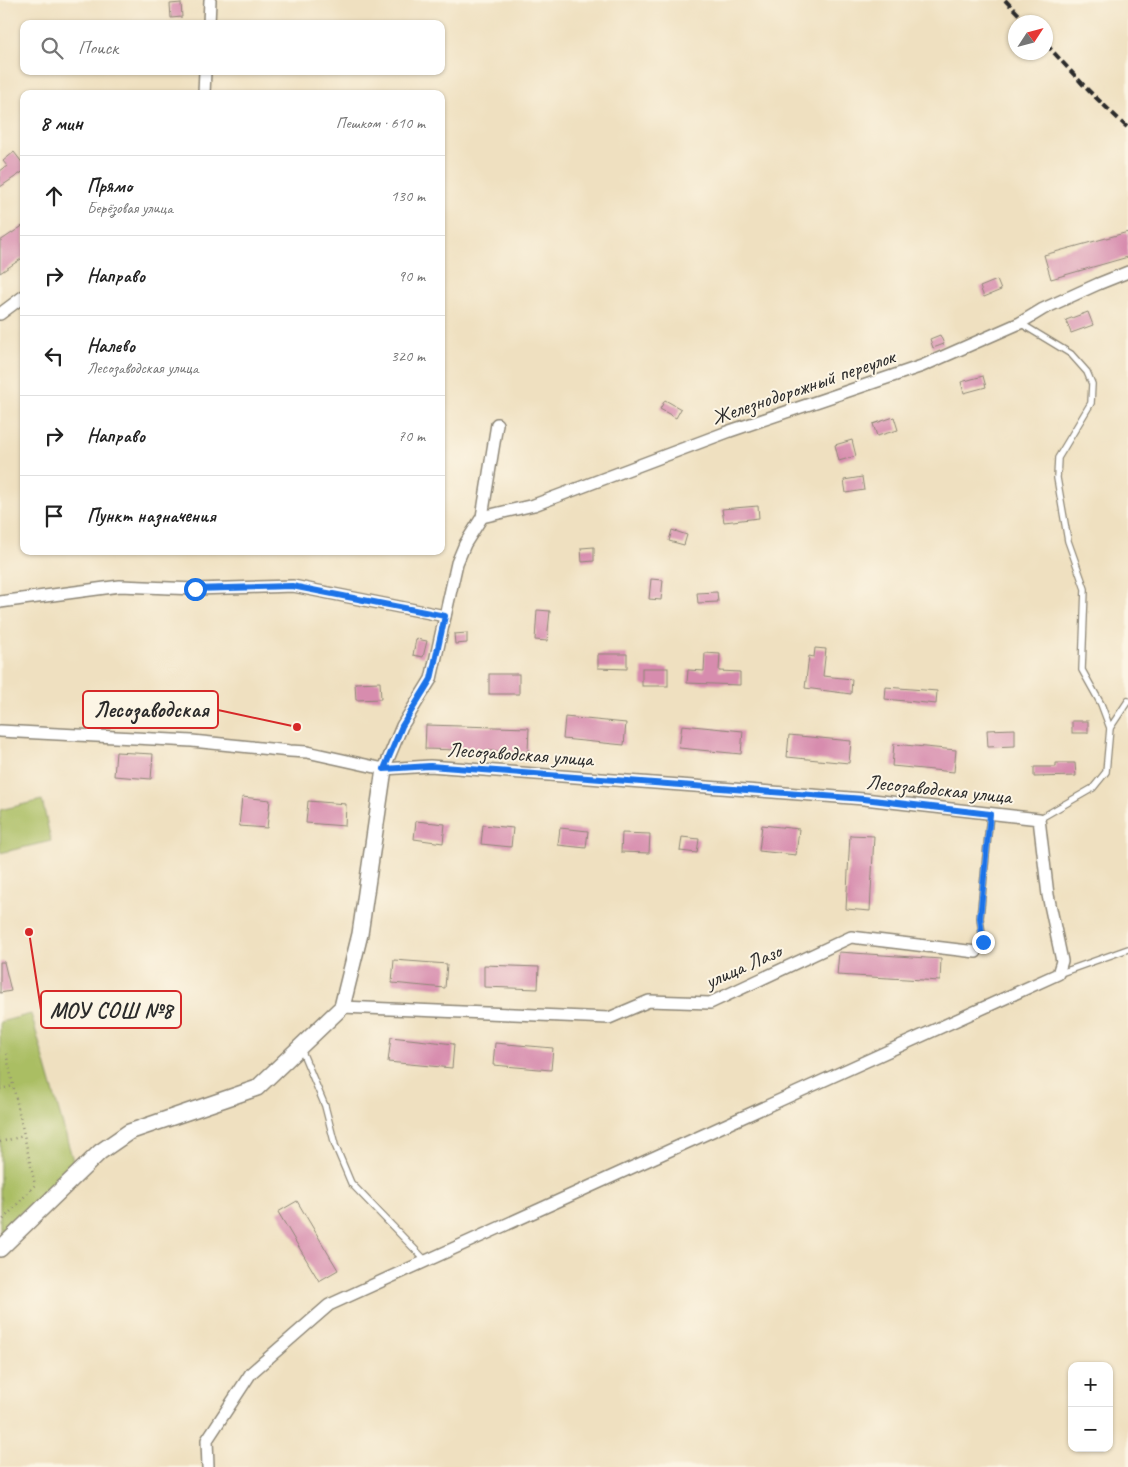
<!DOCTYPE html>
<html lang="ru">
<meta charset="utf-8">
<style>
body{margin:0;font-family:Caveat,sans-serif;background:#f6f6f6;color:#222}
.controls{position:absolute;right:15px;bottom:15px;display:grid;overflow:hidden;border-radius:10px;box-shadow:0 1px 4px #0004}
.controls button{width:45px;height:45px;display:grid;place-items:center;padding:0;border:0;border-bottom:1px solid #e0e0e0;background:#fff;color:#222;font:25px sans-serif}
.compass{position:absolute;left:1008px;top:15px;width:45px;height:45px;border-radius:50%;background:#fff;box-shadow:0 1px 4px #0004;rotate:54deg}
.stop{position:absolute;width:15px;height:15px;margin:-11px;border:4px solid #1a73e8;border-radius:50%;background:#fff}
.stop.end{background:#1a73e8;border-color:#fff;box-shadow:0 1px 5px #0008}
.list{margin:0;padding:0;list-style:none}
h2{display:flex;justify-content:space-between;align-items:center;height:65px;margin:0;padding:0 20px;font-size:21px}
h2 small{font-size:16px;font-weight:400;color:#767676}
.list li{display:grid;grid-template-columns:32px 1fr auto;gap:15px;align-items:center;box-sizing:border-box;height:80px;padding:0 20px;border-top:1px solid #e0e0e0}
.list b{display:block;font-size:19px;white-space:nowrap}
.list p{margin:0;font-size:16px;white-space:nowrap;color:#767676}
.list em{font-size:16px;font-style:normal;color:#767676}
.icon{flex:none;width:28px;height:28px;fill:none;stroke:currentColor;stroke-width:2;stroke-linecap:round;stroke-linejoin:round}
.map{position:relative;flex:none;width:1128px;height:1467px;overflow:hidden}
.search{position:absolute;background:#fff;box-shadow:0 1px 4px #0004;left:20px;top:20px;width:425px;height:55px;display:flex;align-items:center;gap:12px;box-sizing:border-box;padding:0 18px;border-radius:10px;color:#767676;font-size:19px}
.panel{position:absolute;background:#fff;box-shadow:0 1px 4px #0004;left:20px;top:90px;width:425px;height:465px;border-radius:10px}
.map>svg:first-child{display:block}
.green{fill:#aabe63;stroke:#6a7447}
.building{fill:#d78cae}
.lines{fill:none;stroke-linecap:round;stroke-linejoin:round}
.service-casing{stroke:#8d8676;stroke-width:8}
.minor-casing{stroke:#8d8676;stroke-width:14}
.tertiary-casing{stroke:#8d8676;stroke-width:18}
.path{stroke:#8d8676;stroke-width:2.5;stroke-dasharray:1 4;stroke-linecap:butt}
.service{stroke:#fff;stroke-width:5.5}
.minor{stroke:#fff;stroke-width:11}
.tertiary{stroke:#fff;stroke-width:15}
.rail{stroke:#2b2b2b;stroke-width:4;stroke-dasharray:8 4;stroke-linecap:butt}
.route{stroke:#1a73e8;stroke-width:6}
.labels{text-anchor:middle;stroke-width:4;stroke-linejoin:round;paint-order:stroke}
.street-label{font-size:21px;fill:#2b2b2b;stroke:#fcf5e5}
.leader{fill:none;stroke:#d62828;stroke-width:2}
.callout-dot{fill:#d62828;stroke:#fcf5e5;stroke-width:2}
.callout{fill:#fcf5e5;stroke:#d62828;stroke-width:2}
.callout-label{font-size:22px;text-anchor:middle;font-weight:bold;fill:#2b2b2b}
</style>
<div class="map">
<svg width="1128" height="1467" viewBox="0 0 1128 1467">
<rect width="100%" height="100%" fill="#fcf5e5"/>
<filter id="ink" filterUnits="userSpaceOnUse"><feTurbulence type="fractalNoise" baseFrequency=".02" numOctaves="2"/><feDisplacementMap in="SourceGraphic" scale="10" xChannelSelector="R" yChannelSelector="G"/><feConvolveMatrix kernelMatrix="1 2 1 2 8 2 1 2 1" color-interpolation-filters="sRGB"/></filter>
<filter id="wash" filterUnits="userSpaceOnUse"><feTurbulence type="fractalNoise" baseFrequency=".0096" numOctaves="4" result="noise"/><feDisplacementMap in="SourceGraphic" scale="20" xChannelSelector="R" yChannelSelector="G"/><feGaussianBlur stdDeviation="1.12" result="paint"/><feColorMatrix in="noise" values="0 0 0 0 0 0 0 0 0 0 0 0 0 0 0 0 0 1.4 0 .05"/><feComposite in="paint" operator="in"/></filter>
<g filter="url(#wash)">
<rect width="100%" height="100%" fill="#efe0c0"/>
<g class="green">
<polygon points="42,800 51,841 0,853 0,810"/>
<polygon points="31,1014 74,1164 0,1238 0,1022"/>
</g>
<g id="blocks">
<g class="building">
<polygon points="181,3 182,17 171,18 170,4"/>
<polygon points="14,152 24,165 24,171 0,187 0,171 7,166 3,161"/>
<polygon points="24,225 24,257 0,273 0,241"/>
<polygon points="1128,232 1128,257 1051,279 1044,255"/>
<polygon points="997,280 1001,290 984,297 980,287"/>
<polygon points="1088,312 1093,325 1071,333 1066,320"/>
<polygon points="940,335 944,344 933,348 930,339"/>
<polygon points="983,376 986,387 964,393 961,382"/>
<polygon points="665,400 681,409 676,418 660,409"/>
<polygon points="894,417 898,430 877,436 873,424"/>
<polygon points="852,440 856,456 839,461 835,445"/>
<polygon points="862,477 864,490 846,493 844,480"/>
<polygon points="758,506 759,518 724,522 722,509"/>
<polygon points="672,530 687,535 684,545 669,541"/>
<polygon points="594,547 594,561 582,562 581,548"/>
<polygon points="651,579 663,580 661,600 649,599"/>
<polygon points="717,592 718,602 698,603 697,593"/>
<polygon points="537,610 550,611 547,641 535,640"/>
<polygon points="467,633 467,643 455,644 454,634"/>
<polygon points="416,639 427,641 423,657 413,655"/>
<polygon points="815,648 826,649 823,676 852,679 851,694 805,688 809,656 814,657"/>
<polygon points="705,653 720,654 719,671 740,672 740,685 687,683 688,670 704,671"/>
<polygon points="598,654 627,654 627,669 598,668"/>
<rect x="642" y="668" width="26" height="18"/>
<rect x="489" y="674" width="30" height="20"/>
<polygon points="380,682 381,699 356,700 355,683"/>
<polygon points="886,687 937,691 936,704 885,699"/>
<polygon points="565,717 626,723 624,745 563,739"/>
<rect x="1072" y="721" width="16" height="12"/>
<polygon points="426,725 529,728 528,752 425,749"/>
<polygon points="682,725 743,731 741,754 679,748"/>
<polygon points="1015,729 1015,746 988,747 987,730"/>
<polygon points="789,735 851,741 849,763 787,757"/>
<polygon points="894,744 956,750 954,772 892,766"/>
<polygon points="116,752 153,754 151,779 114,776"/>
<polygon points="1056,763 1075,763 1076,776 1034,777 1034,767 1056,767"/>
<polygon points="242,797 270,800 267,828 239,826"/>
<polygon points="308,801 346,804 345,826 306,823"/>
<polygon points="416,821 445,824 443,843 414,839"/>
<polygon points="483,825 513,828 511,847 481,844"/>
<polygon points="762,825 799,829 796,855 759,851"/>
<polygon points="560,828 588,831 586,848 558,845"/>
<polygon points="622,833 650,834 649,853 621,852"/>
<polygon points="850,835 874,836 870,911 846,909"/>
<polygon points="682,837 699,839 697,853 680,851"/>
<polygon points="839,952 941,959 940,981 837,975"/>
<polygon points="394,960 447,964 445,988 392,983"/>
<polygon points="0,962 4,962 11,991 0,993"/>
<polygon points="484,965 539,967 538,989 484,987"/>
<polygon points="391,1037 454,1044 452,1068 388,1062"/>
<polygon points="495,1043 553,1048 551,1070 493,1065"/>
<polygon points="297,1201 338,1270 319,1281 278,1212"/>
</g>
</g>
</g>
<g filter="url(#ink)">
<use href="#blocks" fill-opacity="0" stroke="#8d8676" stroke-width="1"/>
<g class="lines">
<g class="service-casing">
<g id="service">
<polyline points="1020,323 1071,354 1087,372 1092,384 1091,403 1058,458 1057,478 1068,541 1085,589 1082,670 1101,704 1110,728"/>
<polyline points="1039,819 1093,788 1106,772 1110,728 1128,701"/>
<polyline points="976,952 983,942 980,918 990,814"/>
<polyline points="1058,974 1128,949"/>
<polyline points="301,1049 325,1106 335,1145 351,1183 426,1261"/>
</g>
</g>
<g class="minor-casing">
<g id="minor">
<polyline points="209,24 210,0"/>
<polyline points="204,94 205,71"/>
<polyline points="0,314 24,296"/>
<polyline points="482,517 534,505 730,431 922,366 1020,323 1043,309 1098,284 1128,272"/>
<polyline points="0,602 120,586 195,589 293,586 445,616"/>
<polyline points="0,731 192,741 290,751 307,752 384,769 430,766 864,799 1039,819 1048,895 1062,961 1058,974 329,1305 251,1373 207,1440 208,1467"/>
<polyline points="384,769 402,726 431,679 457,563 465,544 482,517 497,424"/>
<polyline points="342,1007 609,1018 649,1001 710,1003 851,937 976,952"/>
</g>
</g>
<g class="tertiary-casing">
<polyline id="tertiary" points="0,1249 100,1152 129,1132 257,1088 342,1007 360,934 384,769"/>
</g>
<g class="path">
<polyline points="0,1089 13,1086"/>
<polyline points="0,1142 24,1136"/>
<polyline points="0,1223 35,1185 6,1053"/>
</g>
<use href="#service" class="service"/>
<use href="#minor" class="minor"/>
<use href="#tertiary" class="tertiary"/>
<g class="rail">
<polyline points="1005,0 1026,22"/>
<polyline points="1046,44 1088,90 1128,128"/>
</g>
</g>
</g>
<g class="lines" filter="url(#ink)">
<polyline class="route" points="195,589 292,586 445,616 431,679 402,726 384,769 430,766 864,799 990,814 980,918 983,942"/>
</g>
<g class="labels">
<g class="street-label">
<text transform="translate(803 387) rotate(-19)" y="7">Железнодорожный переулок</text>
<text transform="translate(520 754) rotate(4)" y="7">Лесозаводская улица</text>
<text transform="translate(939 789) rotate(6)" y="7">Лесозаводская улица</text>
<text transform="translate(743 966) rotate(-24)" y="7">улица Лазо</text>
</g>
</g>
<path class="leader" d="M297 727L218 710M29 932L41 1010"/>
<g class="callout-dot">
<circle cx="297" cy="727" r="5"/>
<circle cx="29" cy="932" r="5"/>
</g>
<g class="callout">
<rect x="83" y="691" width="135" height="37" rx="5"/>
<rect x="41" y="991" width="140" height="37" rx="5"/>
</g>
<g class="callout-label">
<text x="151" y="717">Лесозаводская</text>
<text x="111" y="1018">МОУ СОШ №8</text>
</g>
</svg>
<div class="controls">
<button>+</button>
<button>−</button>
</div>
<svg class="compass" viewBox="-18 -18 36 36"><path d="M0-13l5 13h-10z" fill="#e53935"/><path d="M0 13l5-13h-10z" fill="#767676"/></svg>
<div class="stop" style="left:195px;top:589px"></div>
<div class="stop end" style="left:983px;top:942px"></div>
<div class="search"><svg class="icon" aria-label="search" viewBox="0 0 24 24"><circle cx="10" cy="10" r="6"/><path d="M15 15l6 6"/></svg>Поиск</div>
<section class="panel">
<h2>8 мин<small>Пешком · 610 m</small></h2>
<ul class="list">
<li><svg class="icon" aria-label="ahead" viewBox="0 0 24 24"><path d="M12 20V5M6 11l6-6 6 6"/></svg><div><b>Прямо</b><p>Берёзовая улица</p></div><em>130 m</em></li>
<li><svg class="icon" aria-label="right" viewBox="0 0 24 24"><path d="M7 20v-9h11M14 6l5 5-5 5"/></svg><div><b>Направо</b></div><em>90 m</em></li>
<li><svg class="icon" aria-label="left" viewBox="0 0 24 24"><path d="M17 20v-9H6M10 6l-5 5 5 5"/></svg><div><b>Налево</b><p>Лесозаводская улица</p></div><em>320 m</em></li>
<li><svg class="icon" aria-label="right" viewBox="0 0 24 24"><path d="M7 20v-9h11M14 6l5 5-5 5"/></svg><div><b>Направо</b></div><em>70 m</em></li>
<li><svg class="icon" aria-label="arrive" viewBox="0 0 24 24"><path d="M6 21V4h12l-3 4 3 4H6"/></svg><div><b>Пункт назначения</b></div></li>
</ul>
</section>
</div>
